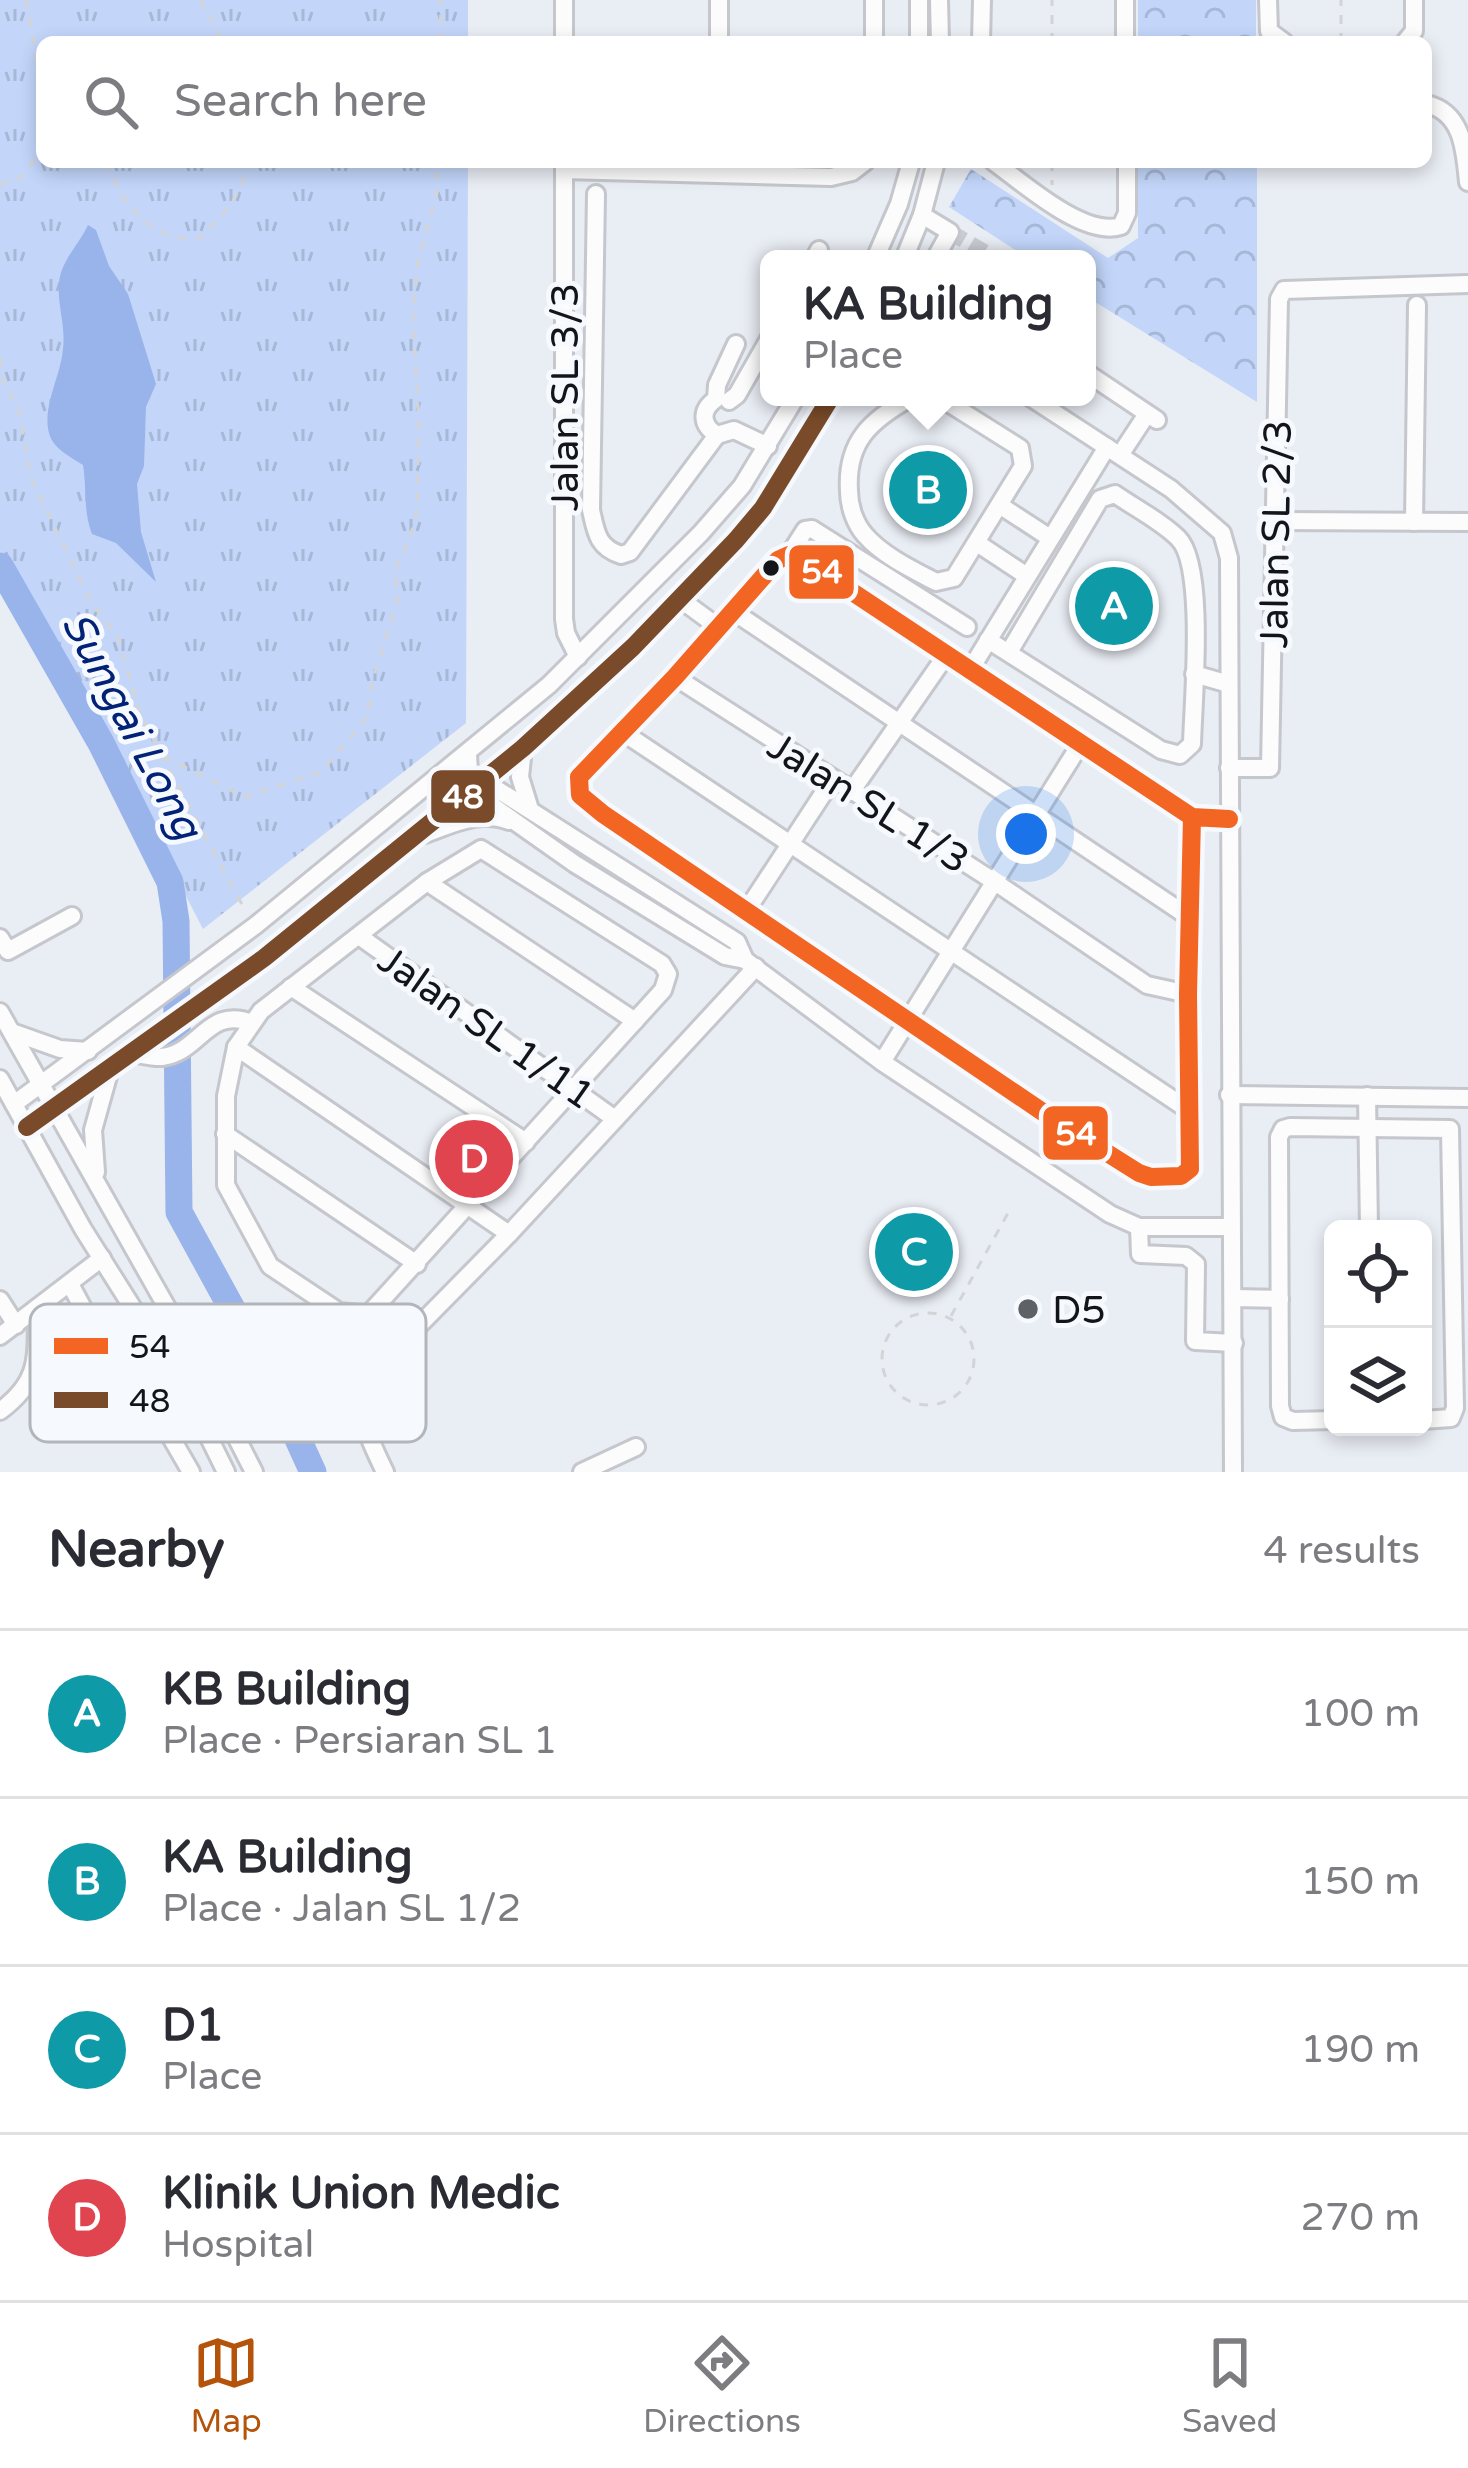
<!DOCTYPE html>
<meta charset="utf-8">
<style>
body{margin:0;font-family:"Varela Round",sans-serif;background:#f2f2f3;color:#2b2b33}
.controls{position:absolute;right:36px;bottom:36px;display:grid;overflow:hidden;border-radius:18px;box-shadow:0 6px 18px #0003}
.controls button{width:108px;height:108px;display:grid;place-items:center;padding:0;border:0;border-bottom:3px solid #e1e1e2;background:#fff;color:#2b2b33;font:60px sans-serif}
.you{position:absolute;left:1026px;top:834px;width:42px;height:42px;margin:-30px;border:9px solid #fff;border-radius:50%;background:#1a73e8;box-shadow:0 0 0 18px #1a73e833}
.badge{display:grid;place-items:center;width:78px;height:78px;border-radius:50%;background:#b45309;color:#fff;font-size:39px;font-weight:700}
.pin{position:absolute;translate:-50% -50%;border:6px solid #fff;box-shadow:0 3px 12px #0006}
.popup{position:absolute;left:760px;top:250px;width:336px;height:156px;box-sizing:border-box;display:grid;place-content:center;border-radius:18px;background:#fff;filter:drop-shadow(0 3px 9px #0005);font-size:39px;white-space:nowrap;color:#7c7c81}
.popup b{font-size:45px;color:#2b2b33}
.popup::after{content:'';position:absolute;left:50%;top:100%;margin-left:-24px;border:24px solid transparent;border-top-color:#fff}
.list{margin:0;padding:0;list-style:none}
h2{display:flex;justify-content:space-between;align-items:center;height:156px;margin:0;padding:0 48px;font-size:51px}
h2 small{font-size:39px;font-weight:400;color:#7c7c81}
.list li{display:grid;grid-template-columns:78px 1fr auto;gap:36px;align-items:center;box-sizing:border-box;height:168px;padding:0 48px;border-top:3px solid #e1e1e2}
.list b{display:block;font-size:45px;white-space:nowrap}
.list p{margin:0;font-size:39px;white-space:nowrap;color:#7c7c81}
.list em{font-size:39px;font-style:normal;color:#7c7c81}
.icon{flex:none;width:66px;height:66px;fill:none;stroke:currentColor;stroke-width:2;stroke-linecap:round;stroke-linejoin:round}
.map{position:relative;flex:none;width:1468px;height:1472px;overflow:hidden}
.search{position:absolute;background:#fff;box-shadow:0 6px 18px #0003;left:36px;right:36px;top:36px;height:132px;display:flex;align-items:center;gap:30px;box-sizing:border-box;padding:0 42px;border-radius:18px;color:#7c7c81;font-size:45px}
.sheet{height:828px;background:#fff}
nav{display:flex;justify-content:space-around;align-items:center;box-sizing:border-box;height:168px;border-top:3px solid #e1e1e2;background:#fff;font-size:33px;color:#7c7c81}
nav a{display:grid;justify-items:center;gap:6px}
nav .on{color:#b45309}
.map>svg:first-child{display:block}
.grass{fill:url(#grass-tufts)}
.park{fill:url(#park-crowns)}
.water{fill:#98b4ea}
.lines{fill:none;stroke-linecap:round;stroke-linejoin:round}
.river{stroke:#98b4ea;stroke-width:27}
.minor-tunnel{stroke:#c9cdd3;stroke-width:16;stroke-dasharray:16 8;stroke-linecap:butt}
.minor-casing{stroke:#c5c7cd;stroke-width:22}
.path{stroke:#d3d4d5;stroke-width:3;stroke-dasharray:9 9;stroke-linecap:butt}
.minor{stroke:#fcfcfd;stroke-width:16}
.bus-1-casing{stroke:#f6f9fe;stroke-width:27}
.bus-2-casing{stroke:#f6f9fe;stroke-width:27}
.bus-1{stroke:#f26522;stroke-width:18}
.bus-2{stroke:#7a4b2a;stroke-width:18}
.bus-dot{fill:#13151a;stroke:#f6f9fe;stroke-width:4.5}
.poi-dot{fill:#5e6166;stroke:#f6f9fe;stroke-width:4.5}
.labels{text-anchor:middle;stroke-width:10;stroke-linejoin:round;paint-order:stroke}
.street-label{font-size:39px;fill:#13151a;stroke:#f6f9fe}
.poi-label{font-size:39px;fill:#13151a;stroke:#f6f9fe;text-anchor:start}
.water-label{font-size:42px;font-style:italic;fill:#012276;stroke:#f6f9fe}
.key{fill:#f6f9fe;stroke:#b2b5ba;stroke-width:3}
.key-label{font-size:33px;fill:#13151a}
.line-badge{stroke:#f6f9fe;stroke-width:4.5}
.badge-label{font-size:33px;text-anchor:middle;font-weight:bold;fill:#fff}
</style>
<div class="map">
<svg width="1468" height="1472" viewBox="0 0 1468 1472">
<defs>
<pattern id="grass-tufts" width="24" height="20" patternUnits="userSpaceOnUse" patternTransform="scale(3)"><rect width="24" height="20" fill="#c3d6fa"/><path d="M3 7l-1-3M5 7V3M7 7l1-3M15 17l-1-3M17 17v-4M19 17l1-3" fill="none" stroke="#a7b7d6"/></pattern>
<pattern id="park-crowns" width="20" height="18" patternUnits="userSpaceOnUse" patternTransform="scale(3)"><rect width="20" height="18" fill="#c3d6fa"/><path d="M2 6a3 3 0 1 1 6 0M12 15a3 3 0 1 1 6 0" fill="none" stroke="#a7b7d6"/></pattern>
</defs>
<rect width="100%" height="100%" fill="#e9edf4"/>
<polygon class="grass" points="0,0 468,0 468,42 42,42 42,162 468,162 466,723 203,929 88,707 0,552"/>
<g class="park">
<rect x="1138" y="0" width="118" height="42"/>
<polygon points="1138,162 1257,162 1257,402 1087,297 1087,259 1029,259 949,207 971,169 1108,258 1138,238"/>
</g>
<path class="water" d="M88,225L96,230L109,266L128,294L156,384L146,407L144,466L137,484L141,532L156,582L116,543L92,534C83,511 87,489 83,465C71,457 53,449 49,433C42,407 61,375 63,349C66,327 57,304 59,283C61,260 79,245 88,225Z"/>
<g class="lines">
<polyline class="river" points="0,566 101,743 170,882 176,921 179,1212 271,1380 313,1472"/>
<polyline class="minor-tunnel" points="950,232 996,259"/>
<g class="minor-casing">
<g id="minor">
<polyline points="564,0 564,42"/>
<polyline points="939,0 940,42"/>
<polyline points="1125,0 1125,42"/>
<polyline points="1268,0 1269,31 1284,42"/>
<polyline points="719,42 719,0"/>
<polyline points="874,42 874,0"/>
<polyline points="919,42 919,0"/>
<polyline points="981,42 982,0"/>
<polyline points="1405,42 1414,31 1414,0"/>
<path d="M1426,104C1463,112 1465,151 1468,182"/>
<polyline points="564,162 564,619 566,633 578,657"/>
<path d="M994,162C1023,183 1084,238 1121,226L1127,213V162"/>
<polyline points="564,170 831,177 852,172 865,162"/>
<path d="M596,194L591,510C596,532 597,547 621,555L630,552L717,435"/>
<polyline points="922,215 950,232 935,259"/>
<polyline points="814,259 819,250"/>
<polyline points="875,259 899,204 911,162"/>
<polyline points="904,259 922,215 936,162"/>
<path d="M736,344L717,385L716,399C700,410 701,425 717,435L734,430L768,446"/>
<polyline points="1087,373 1157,420"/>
<path d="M912,397C870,420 846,442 849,491C849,506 855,524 865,535C882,555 913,570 936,582L954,578L1023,466L1020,448L939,397"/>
<polyline points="1030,397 1171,489 1222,533 1229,558 1233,1472"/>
<polyline points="729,401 737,395 769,339"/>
<polyline points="1120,455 1147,414"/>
<polyline points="1001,506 1050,538"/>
<polyline points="1275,521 1468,522"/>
<polyline points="1414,522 1417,305"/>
<polyline points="977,543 1027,576"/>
<polyline points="789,555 805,530 812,529 967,627"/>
<polyline points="680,599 718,627"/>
<polyline points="734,612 1189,917"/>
<path d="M988,640L1161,750L1180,755L1192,744C1193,702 1206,565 1178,538C1161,521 1135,508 1115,494L1100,499L1009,652"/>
<polyline points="970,670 1107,447"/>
<polyline points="1194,674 1229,684"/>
<polyline points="675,677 995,882 1147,985 1188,994"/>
<polyline points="624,733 1190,1111"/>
<polyline points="523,748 520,777 529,806"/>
<polyline points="468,755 470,790 575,864 725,956 745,960 882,1062 1110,1214 1139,1227 1230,1227"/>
<polyline points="1229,768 1270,768 1279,299 1284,290 1468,284"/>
<polyline points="476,776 737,942 745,960"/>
<polyline points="851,792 947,654"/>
<polyline points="1192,817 1188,994 1190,1169 1181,1176 1151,1177 1139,1173 1050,1117 603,814 580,795 579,777 675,677 778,560 789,555 801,558 1192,817 1229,819"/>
<path d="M425,834C453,824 479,810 509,821"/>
<polygon points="481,849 662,964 668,974 663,990 368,1315 339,1312 270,1266 226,1185 226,1096 236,1047 261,1011 427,882"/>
<polyline points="427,882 635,1021"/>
<polyline points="745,913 832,780"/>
<polyline points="359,936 615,1119"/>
<polyline points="0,938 8,951 72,916"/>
<polyline points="291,987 526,1142"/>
<polyline points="0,1012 200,1366 254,1472"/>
<polyline points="12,1032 60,1049 88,1051"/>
<polyline points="236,1047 509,1234"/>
<path d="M131,1053C140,1054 153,1058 162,1057C201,1052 207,1006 252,1023"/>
<polyline points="882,1062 1081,743"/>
<polyline points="0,1079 83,1229 189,1397 226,1472"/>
<polyline points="1229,1095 1468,1098"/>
<polyline points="1367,1096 1369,1229"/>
<polyline points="14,1104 256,925 549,685 701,533 742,486 796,397"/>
<polyline points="27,1127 264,958 523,748 633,647 736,540 763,508 831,397"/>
<polyline points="225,1134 417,1264"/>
<polyline points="96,1172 93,1130 110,1069"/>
<polyline points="1139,1227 1140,1254 1186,1256 1196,1264 1195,1341 1234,1343"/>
<polyline points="70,1284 98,1336 136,1377 191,1472"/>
<polyline points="1233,1298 1280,1299"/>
<polyline points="0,1300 16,1325"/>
<polyline points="0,1336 102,1258"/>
<path d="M0,1411C42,1380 36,1356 37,1308"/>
<polyline points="1333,1420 1293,1421 1283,1417 1280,1406 1279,1137 1283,1129 1290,1127 1450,1129 1455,1408 1451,1418 1423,1420"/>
<path d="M385,1472C364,1428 354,1409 380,1365L509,1234L756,967"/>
<polyline points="582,1472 636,1447"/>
</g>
</g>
<g class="path">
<polyline points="26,0 42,90"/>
<polyline points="200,0 217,28 220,42"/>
<polyline points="440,42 441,0"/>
<polyline points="1052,42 1052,0"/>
<polyline points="1341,42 1341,0"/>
<path d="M107,162C122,206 150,240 198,239C226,213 239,199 249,162"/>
<polyline points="1052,162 1052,185"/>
<polyline points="0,184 18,180 42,150"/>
<polyline points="0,358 3,380 20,413 30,476 91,602 118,637 140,714 245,910"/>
<polyline points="163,756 244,797 321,772 367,718 373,678 397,604 396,566 409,542 417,510 419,427 413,313 418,261 437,193 437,162"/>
<circle cx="928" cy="1359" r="46"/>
<polyline points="951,1316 1008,1213"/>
</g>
<use href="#minor" class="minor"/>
<g class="bus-1-casing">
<polyline id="bus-1" points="1192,817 1188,994 1190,1169 1181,1176 1151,1177 1139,1173 1050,1117 603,814 580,795 579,777 675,677 778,560 789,555 801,558 1192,817 1229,819"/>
</g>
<g class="bus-2-casing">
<polyline id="bus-2" points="27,1127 264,958 523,748 633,647 736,540 763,508 831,397"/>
</g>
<use href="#bus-1" class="bus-1"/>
<use href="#bus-2" class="bus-2"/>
</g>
<circle class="bus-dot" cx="771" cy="568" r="10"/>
<circle class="poi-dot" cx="1028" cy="1309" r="12"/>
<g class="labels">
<g class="street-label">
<text transform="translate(564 397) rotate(-90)" y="14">Jalan SL 3/3</text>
<text transform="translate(1275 534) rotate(-89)" y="14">Jalan SL 2/3</text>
<text transform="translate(869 802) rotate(32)" y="14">Jalan SL 1/3</text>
<text transform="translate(487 1027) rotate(35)" y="14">Jalan SL 1/11</text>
</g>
<g class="poi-label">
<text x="1052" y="1323">D5</text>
</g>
<g class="water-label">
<text transform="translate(133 725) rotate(62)" y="15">Sungai Long</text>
</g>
</g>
<rect x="30" y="1304" width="396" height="138" rx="18" class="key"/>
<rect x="54" y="1338" width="54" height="16" fill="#f26522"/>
<rect x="54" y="1392" width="54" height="16" fill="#7a4b2a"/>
<g class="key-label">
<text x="129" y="1358">54</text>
<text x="129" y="1412">48</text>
</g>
<g class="line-badge">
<rect x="787" y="543" width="69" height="58" rx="12" fill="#f26522"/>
<rect x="429" y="768" width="68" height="57" rx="12" fill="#7a4b2a"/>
<rect x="1041" y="1104" width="69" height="58" rx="12" fill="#f26522"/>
</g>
<g class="badge-label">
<text x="822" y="583">54</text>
<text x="463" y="808">48</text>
<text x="1076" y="1145">54</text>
</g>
</svg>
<div class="controls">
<button><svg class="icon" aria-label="locate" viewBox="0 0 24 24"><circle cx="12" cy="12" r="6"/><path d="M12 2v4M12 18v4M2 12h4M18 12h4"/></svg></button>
<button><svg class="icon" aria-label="layers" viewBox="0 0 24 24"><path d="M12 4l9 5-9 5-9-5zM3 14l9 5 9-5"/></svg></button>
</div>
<div class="you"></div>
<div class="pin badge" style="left:1114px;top:606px;background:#0f9aa8">A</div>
<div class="pin badge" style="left:928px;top:490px;background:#0f9aa8">B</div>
<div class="popup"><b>KA Building</b>Place</div>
<div class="pin badge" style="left:914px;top:1252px;background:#0f9aa8">C</div>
<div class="pin badge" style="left:474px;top:1159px;background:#e0444e">D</div>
<div class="search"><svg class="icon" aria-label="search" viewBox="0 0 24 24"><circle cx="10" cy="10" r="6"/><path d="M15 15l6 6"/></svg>Search here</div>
</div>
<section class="sheet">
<h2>Nearby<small>4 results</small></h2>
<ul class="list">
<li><span class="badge" style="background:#0f9aa8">A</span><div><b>KB Building</b><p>Place · Persiaran SL 1</p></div><em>100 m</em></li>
<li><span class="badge" style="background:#0f9aa8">B</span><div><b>KA Building</b><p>Place · Jalan SL 1/2</p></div><em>150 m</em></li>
<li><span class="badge" style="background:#0f9aa8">C</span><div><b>D1</b><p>Place</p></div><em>190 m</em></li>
<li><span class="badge" style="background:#e0444e">D</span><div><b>Klinik Union Medic</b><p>Hospital</p></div><em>270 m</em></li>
</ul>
</section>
<nav>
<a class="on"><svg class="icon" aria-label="map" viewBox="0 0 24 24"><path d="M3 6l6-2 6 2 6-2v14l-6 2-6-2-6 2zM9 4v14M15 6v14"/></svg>Map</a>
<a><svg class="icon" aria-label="directions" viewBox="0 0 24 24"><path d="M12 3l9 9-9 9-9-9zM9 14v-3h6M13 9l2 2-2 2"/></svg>Directions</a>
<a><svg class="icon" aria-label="saved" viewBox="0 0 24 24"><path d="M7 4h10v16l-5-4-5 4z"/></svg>Saved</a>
</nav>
